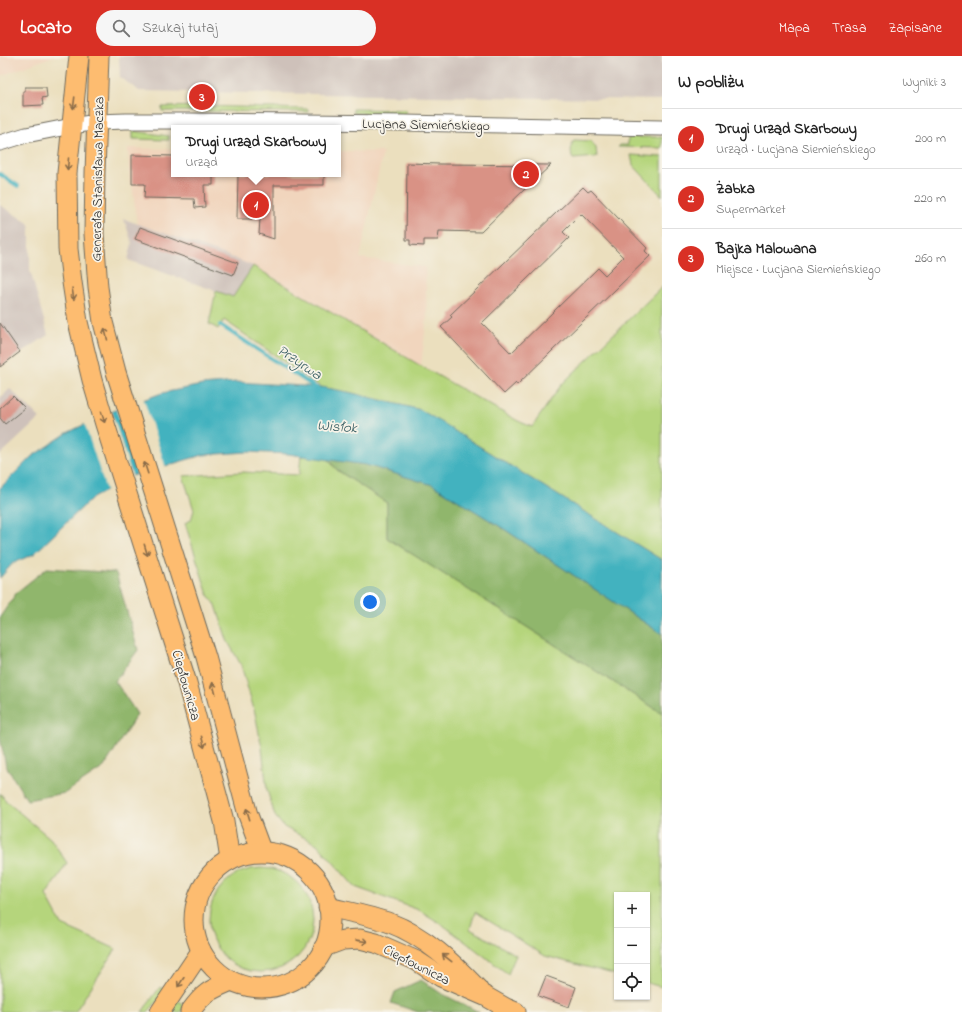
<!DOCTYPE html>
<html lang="pl">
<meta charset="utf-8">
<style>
body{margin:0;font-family:"Indie Flower",sans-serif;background:#f6f6f6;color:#222}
.controls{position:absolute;right:12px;bottom:12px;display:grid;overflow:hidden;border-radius:0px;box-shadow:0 1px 3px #0004}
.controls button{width:36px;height:36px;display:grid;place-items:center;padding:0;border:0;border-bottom:1px solid #e0e0e0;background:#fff;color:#222;font:20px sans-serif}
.you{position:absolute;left:370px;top:546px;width:14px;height:14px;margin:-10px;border:3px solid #fff;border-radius:50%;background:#1a73e8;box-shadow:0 0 0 6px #1a73e833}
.badge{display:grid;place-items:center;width:26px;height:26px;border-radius:50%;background:#d93025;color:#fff;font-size:13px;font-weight:700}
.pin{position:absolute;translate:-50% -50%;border:2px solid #fff;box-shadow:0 1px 4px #0006}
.popup{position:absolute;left:171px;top:69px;width:170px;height:52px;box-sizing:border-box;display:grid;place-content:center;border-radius:0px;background:#fff;filter:drop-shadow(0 1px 3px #0005);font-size:13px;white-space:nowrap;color:#767676}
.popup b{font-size:15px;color:#222}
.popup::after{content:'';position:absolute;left:50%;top:100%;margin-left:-8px;border:8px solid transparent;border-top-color:#fff}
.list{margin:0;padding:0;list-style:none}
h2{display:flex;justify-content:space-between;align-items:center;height:52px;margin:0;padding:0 16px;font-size:17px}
h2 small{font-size:13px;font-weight:400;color:#767676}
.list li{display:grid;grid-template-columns:26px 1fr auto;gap:12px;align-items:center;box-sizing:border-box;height:60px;padding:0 16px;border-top:1px solid #e0e0e0}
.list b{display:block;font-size:15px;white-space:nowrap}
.list p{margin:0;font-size:13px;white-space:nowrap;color:#767676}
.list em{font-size:13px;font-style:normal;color:#767676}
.icon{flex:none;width:22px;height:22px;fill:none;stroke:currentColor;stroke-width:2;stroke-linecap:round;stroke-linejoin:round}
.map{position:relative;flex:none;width:662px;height:956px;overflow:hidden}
header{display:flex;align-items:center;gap:24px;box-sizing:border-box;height:56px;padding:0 20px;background:#d93025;color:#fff}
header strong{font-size:19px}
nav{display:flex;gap:22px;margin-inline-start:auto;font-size:14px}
.search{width:280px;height:36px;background:#f6f6f6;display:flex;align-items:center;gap:10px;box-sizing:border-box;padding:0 14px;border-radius:22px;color:#767676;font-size:15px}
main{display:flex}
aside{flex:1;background:#fff}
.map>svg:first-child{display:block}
.built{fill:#f1d5bd}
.industrial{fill:#cec1ba}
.green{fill:#b5d57c;stroke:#708054}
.forest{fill:#90b66c;stroke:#5e704c}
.water{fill:#43b2bf;stroke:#376e75}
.pier{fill:#ebdfbe}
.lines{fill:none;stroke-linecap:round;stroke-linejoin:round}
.stream{stroke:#43b2bf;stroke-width:4}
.building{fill:#d99285;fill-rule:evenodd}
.minor-casing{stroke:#6e6a5e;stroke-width:17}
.major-casing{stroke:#6e6a5e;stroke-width:21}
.minor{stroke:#fff;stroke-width:15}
.major{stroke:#fdbc6f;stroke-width:19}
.oneway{stroke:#8a6c4a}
.labels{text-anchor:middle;stroke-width:3.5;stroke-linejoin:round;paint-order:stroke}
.street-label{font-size:14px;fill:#2b2b2b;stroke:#f7f3e8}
.water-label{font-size:15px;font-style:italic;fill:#335a5f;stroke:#f7f3e8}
</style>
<header>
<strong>Locato</strong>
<div class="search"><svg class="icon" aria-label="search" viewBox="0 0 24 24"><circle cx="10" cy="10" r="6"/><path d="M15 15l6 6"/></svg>Szukaj tutaj</div>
<nav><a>Mapa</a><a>Trasa</a><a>Zapisane</a></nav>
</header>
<main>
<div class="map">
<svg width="662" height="956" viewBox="0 0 662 956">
<rect width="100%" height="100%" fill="#f7f3e8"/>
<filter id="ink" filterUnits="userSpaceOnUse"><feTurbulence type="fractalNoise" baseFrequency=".025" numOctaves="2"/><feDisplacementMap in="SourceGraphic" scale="8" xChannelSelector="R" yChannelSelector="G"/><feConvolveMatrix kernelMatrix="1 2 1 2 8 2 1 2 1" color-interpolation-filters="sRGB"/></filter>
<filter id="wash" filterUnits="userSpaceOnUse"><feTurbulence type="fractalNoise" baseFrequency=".012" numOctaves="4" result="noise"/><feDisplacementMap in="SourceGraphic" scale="16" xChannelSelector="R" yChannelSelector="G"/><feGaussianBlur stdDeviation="0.9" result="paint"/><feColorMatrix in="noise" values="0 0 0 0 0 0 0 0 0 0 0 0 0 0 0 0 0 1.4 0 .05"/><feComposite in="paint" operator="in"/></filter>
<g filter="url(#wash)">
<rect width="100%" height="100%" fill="#ebdfbe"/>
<g class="built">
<polygon points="0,0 54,0 0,20"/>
<polygon points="128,92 174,93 174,118 338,118 338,95 383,96 360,202 425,211 427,260 421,310 258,212 137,168 132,128 130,128"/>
</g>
<g class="industrial">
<polygon points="119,0 662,0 662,44 139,35 120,21"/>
<polygon points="0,149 28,167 30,170 30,214 48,279 0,311"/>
<polygon points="124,163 226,199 253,210 233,241 128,204 132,187"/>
<polygon points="10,333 40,362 0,399 0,342"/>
</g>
<g class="green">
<polygon points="208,50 308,53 308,56 162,55 162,51"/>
<polygon points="353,53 406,54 406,58 353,57"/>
<polygon points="133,75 169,80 169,84 133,83"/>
<polygon points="628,81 662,81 662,92 618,91 620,89 628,89"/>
<path d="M574,84L591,85L596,92L597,101L573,103C570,99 571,88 574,84Z"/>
<polygon points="631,99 662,101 662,140 633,109"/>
<polygon points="253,210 421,310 518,365 532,371 561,329 662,231 662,504 421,354 348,336 321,331 224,264 218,273 209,268 216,235 233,241"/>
<polygon points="301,399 328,403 337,414 387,447 387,482 662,657 662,931 647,927 647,839 617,839 617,919 545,900 475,856 470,873 516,899 508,918 443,869 419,854 355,831 317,788 284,771 275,760 267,734 262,692 255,657 241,609 227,584 216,549 208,539 185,467 191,464 194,454 183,420 243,416 299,419"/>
<polygon points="0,737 7,746 51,783 67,807 46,839 62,869 116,893 75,956 0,956"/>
<circle cx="261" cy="864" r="52"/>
<polygon points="160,931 166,935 148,956 142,956"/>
<polygon points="177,944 185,950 181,956 168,956"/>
</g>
<g class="forest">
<polygon points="328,403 366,409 433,429 504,473 662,578 662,657 387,482 387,447 337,414"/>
<polygon points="47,512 116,517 138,594 115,625 137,658 104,711 65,737 27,744 6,710 0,682 0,561 17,536"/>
<polygon points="421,924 442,938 479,956 418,956 391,947 395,936"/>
</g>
<polygon class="water" points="236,326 321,331 348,336 421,354 662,504 662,578 504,473 433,429 366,409 288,398 247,396 203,399 134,419 91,443 34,498 13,507 0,522 0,432 31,401 67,377 110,356 162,337 202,329"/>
<g class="pier">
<polygon points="143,341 166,412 138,421 116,352"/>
<polygon points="111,353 133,422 107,437 84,366"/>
</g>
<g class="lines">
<g class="stream">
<polyline points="0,118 18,130"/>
<polyline points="220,269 318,333"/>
</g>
</g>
<g id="blocks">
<g class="building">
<polygon points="25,31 46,31 47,41 42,42 43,49 23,50 23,35 25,35"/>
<polygon points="132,99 174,100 174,118 213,118 213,129 204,129 205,151 195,152 194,143 144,142 145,128 132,128"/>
<polygon points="407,107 440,108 551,109 535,124 535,129 529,129 481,176 439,175 438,184 424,184 424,190 410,189 410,184 406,184"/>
<polygon points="238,118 324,118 324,129 274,129 274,183 259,178 260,163 237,163"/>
<path d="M583,131L588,136L591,134L647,192L645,195L650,200L517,329L516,327L504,338L441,271L452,261L450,259ZM581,158L623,201L605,219L598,212L511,297L482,267L569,182L563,176Z"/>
<polygon points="140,171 238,207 233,219 135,183"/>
<polygon points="0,267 20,296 0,311"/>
<polygon points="13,340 25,352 5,368 0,362 0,352"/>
<polygon points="546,920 576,931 569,951 538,940"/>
</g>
</g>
</g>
<g filter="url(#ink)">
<use href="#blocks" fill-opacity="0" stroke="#6e6a5e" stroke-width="1"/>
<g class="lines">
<g class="minor-casing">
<polyline id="minor" points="0,87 26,79 72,70 97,66 126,65 189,65 404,67 662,72"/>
</g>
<g class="major-casing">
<g id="major">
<polyline points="79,0 67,117 68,193 72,226 78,266 92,324 105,368 187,627 224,765 230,804"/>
<polyline points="99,0 95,117 94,178 98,231 103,266 116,316 206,601 248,759 261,794"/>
<circle cx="262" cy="864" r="68"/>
<path d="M328,851C349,856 371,860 390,867C425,880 453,907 478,933"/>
<polyline points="324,891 343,884 360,883 376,887 417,905 441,921 485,940 506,952 516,956"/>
<polyline points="160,956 201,895"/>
<path d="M190,956C204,936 210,934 231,925"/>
</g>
</g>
<use href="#minor" class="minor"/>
<use href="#major" class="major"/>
</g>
<defs><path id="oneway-shaft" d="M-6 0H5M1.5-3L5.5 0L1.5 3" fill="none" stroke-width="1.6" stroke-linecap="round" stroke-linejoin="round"/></defs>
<g class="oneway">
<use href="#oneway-shaft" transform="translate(74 47) rotate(97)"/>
<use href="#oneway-shaft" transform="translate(68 108) rotate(95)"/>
<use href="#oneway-shaft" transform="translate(73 238) rotate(81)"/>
<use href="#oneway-shaft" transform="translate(106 278) rotate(-104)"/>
<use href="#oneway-shaft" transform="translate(103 361) rotate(73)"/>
<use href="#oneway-shaft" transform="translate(146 412) rotate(-108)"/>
<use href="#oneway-shaft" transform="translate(146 494) rotate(73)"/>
<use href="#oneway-shaft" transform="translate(214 632) rotate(-105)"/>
<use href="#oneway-shaft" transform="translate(203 686) rotate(75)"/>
<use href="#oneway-shaft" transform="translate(248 758) rotate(-107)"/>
<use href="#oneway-shaft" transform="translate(362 885) rotate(8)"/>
<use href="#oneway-shaft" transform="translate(447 902) rotate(-142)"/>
<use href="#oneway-shaft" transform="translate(181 926) rotate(123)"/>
</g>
</g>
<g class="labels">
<g class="street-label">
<text transform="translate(426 68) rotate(1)" y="5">Lucjana Siemieńskiego</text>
<text transform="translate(97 123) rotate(-89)" y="5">Generała Stanisława Maczka</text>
<text transform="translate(187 629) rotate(74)" y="5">Ciepłownicza</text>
<text transform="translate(417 908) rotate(27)" y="5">Ciepłownicza</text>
</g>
<g class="water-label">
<text transform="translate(300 306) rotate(34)" y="5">Przyrwa</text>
<text transform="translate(337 370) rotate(4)" y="5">Wisłok</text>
</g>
</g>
</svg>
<div class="controls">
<button>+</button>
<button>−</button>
<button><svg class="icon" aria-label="locate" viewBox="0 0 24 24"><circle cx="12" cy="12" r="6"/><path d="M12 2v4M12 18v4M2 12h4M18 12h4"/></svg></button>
</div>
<div class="you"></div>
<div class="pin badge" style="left:256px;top:149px">1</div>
<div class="popup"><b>Drugi Urząd Skarbowy</b>Urząd</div>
<div class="pin badge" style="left:526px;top:118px">2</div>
<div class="pin badge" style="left:202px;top:41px">3</div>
</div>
<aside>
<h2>W pobliżu<small>Wyniki: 3</small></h2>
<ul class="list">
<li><span class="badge">1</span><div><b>Drugi Urząd Skarbowy</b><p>Urząd · Lucjana Siemieńskiego</p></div><em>200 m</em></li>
<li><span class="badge">2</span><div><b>Żabka</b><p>Supermarket</p></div><em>220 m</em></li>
<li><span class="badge">3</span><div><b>Bajka Malowana</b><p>Miejsce · Lucjana Siemieńskiego</p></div><em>260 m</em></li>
</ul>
</aside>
</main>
